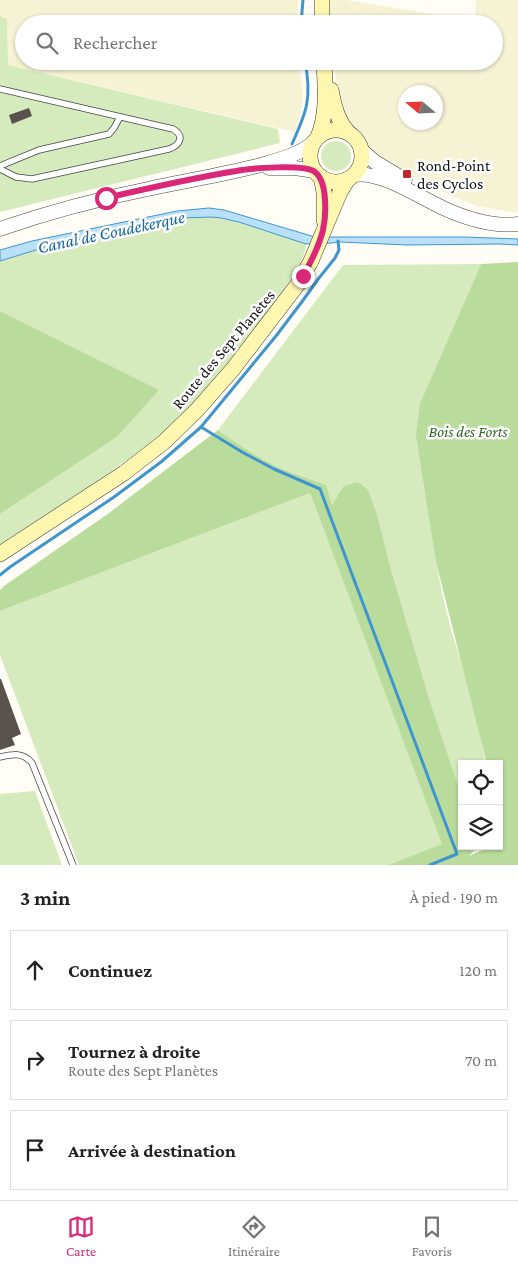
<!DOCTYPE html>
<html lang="fr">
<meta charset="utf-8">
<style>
body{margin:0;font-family:"Crimson Pro",serif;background:#f2f2f2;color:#222}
.controls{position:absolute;right:15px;bottom:15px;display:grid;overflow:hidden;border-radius:0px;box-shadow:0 1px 4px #0004}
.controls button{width:45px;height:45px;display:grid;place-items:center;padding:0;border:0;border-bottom:1px solid #e0e0e0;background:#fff;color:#222;font:25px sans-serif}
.compass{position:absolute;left:398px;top:85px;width:45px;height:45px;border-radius:50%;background:#fff;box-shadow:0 1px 4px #0004;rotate:289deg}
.stop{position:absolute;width:15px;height:15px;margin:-11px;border:4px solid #db2777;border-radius:50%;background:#fff}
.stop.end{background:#db2777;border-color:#fff;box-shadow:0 1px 5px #0008}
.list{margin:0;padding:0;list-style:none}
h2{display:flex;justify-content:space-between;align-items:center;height:65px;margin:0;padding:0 20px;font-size:21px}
h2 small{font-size:16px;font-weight:400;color:#767676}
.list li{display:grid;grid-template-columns:32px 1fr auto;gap:15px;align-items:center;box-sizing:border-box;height:80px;margin:0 10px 10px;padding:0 10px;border:1px solid #e0e0e0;border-radius:0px}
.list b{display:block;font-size:19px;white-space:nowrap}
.list p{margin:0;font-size:16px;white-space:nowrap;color:#767676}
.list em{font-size:16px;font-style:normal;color:#767676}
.icon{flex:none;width:28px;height:28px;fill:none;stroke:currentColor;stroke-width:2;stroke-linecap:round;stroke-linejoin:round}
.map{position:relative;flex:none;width:518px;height:865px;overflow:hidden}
.search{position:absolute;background:#fff;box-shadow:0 1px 4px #0004;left:15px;right:15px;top:15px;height:55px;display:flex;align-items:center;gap:12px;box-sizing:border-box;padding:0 18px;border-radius:28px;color:#767676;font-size:19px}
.sheet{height:335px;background:#fff}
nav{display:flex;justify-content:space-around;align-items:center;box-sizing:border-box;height:70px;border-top:1px solid #e0e0e0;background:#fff;font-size:14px;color:#767676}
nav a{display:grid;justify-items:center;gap:2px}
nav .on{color:#db2777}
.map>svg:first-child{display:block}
.farmland{fill:#f6f3d4;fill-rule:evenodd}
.green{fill:#d5ebbd}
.forest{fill:#b9dc9c}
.water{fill:#b9e0f7;stroke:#3f96cf}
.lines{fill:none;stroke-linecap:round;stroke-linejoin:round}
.stream{stroke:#3f96cf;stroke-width:3}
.building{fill:#5a524d}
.service-casing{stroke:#444;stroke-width:7}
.tertiary-casing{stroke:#444;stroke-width:15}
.secondary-casing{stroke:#333;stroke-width:16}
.service{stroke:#fff;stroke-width:5.5}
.tertiary{stroke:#fff;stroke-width:14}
.secondary{stroke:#fff6b0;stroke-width:15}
.route{stroke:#db2777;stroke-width:6}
.poi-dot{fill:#c4262e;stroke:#fff;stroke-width:2}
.labels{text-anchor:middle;stroke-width:5;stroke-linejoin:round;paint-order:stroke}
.poi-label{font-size:16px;fill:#111;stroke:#fff;text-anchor:start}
.street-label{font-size:16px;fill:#111;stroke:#fff}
.park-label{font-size:16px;font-style:italic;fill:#2f6b1f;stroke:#fff}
.water-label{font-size:18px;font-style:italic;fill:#1768a6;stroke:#fff}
</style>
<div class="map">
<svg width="518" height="865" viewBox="0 0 518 865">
<rect width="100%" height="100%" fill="#fffdf5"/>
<g class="farmland">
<polygon points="0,0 298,0 297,24 24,24 24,61 299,61 303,95 302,107 295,132 8,65 7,20 0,16"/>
<path d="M329,0H346L475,21L476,0H518V213L477,206L443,192L379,159L368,150L360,132L348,124L341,111L333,61H494V24H330ZM406,92H436V122H406Z"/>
</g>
<g class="green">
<polygon points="0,16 7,19 8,65 278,129 280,143 0,212"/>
<circle cx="336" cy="156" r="15"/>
<path d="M212,217L239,222L306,244C306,260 281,293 272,306C239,349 207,395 166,430C140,452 113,470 86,488C57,507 29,526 0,545V514L117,437L158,390L0,311V261L39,249L171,219L180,218Z"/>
<path d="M481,264L420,403L436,562L443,597L451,630L471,692L486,764H462V797L429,698L390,566L377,514L368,490L332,506L326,485C310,477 293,474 278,467C256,457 237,443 218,430L343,265Z"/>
<polygon points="310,493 443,844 388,865 79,865 0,655 0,611"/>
<polygon points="35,791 62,865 0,865 0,794"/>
</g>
<g class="forest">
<path d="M518,262V865H388L442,844L310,493L0,611V590L4,586L109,513L218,430C237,443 256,457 278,467C293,474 310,478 326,485L332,505L344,486L358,482L368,490L377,514L390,566L429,698L462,797V846H478L469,856L492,846H499L501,819L499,813V764H487L436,562L416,435L420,403L481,264Z"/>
<polygon points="0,311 159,390 117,437 0,514"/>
</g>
<polygon class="water" points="209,208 224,210 315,237 464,237 518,239 518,245 499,244 407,245 340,242 331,243 306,244 239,222 221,218 212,217 180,218 112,232 39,249 0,261 0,250 32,241 177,211"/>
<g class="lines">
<g class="stream">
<polyline points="301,24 303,0"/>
<path d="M292,144C307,111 312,98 305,61"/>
<polyline points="201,427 242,452 274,469 320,489 457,854 430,865"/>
<polyline points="0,575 10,567 114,497 161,462 201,427 276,336 301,303 319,278 335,258 339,250 338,241"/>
</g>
</g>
<g class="building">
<polygon points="29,108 32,116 12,124 9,115"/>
<polygon points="0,679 1,679 21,734 12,738 15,745 0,750"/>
</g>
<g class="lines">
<g class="service-casing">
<g id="service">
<path d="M0,89L173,129C185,136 180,145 169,149L32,179L16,177L0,169"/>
<polyline points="0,166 39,150 109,134 114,128 120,117"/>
<path d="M0,757C12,754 23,752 32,763L73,865"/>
</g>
</g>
<g class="tertiary-casing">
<g id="tertiary">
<polyline points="361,150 375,162 405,180"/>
<polyline points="269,168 295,168 315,171"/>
<path d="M354,175C380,170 419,197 443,208C467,219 492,227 518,224"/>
<path d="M0,229C49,212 98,199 148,189C184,181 221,175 257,166C277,160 297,156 313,143"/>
</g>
</g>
<g class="secondary-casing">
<g id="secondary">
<polyline points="322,24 322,0"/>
<path d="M331,90C334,105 337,120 348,132"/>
<circle cx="336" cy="156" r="26"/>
<path d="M318,137C328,113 325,87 324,61"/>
<polyline points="321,177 324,192 324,220"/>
<polyline points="0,554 124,473 164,442 197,410 233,369 298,284 311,261 340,192 348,179"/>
</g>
</g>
<use href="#service" class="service"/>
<use href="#tertiary" class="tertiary"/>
<use href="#secondary" class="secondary"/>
</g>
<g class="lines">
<path class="route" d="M106,198C149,188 193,178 236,171C251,168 305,164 315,172C328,182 326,216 323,230C319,246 311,262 303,276"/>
</g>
<rect class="poi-dot" x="402" y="169" width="10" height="10" rx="2.5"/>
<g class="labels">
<g class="poi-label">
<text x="417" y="171">Rond-Point<tspan x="417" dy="18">des Cyclos</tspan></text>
</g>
<g class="street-label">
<text transform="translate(223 349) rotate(-50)" y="6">Route des Sept Planètes</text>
</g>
<g class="park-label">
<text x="468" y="437">Bois des Forts</text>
</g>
<g class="water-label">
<text transform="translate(111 232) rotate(-12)" y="6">Canal de Coudekerque</text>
</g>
</g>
</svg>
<div class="controls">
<button><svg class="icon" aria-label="locate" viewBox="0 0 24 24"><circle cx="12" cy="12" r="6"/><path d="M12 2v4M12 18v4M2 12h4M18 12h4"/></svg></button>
<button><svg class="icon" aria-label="layers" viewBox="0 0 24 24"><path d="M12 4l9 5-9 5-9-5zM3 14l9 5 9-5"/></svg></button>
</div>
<svg class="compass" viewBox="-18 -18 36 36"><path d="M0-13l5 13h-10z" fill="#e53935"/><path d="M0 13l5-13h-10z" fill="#767676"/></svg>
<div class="stop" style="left:106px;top:198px"></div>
<div class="stop end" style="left:303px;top:276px"></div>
<div class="search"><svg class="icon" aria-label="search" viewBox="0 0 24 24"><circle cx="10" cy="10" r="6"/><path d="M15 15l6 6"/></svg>Rechercher</div>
</div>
<section class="sheet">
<h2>3 min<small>À pied · 190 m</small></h2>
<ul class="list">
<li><svg class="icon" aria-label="ahead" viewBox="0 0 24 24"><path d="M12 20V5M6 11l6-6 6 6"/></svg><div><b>Continuez</b></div><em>120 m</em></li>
<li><svg class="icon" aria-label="right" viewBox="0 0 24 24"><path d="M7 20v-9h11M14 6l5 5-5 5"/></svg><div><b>Tournez à droite</b><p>Route des Sept Planètes</p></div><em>70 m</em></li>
<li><svg class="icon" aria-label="arrive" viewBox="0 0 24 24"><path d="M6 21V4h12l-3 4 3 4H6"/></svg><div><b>Arrivée à destination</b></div></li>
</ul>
</section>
<nav>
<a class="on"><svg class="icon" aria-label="map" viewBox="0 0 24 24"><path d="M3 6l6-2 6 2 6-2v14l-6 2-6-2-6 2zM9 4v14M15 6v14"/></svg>Carte</a>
<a><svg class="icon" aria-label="directions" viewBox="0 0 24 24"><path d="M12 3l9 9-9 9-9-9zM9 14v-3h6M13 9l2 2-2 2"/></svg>Itinéraire</a>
<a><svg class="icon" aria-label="saved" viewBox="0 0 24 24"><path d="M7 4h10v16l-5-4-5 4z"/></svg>Favoris</a>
</nav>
